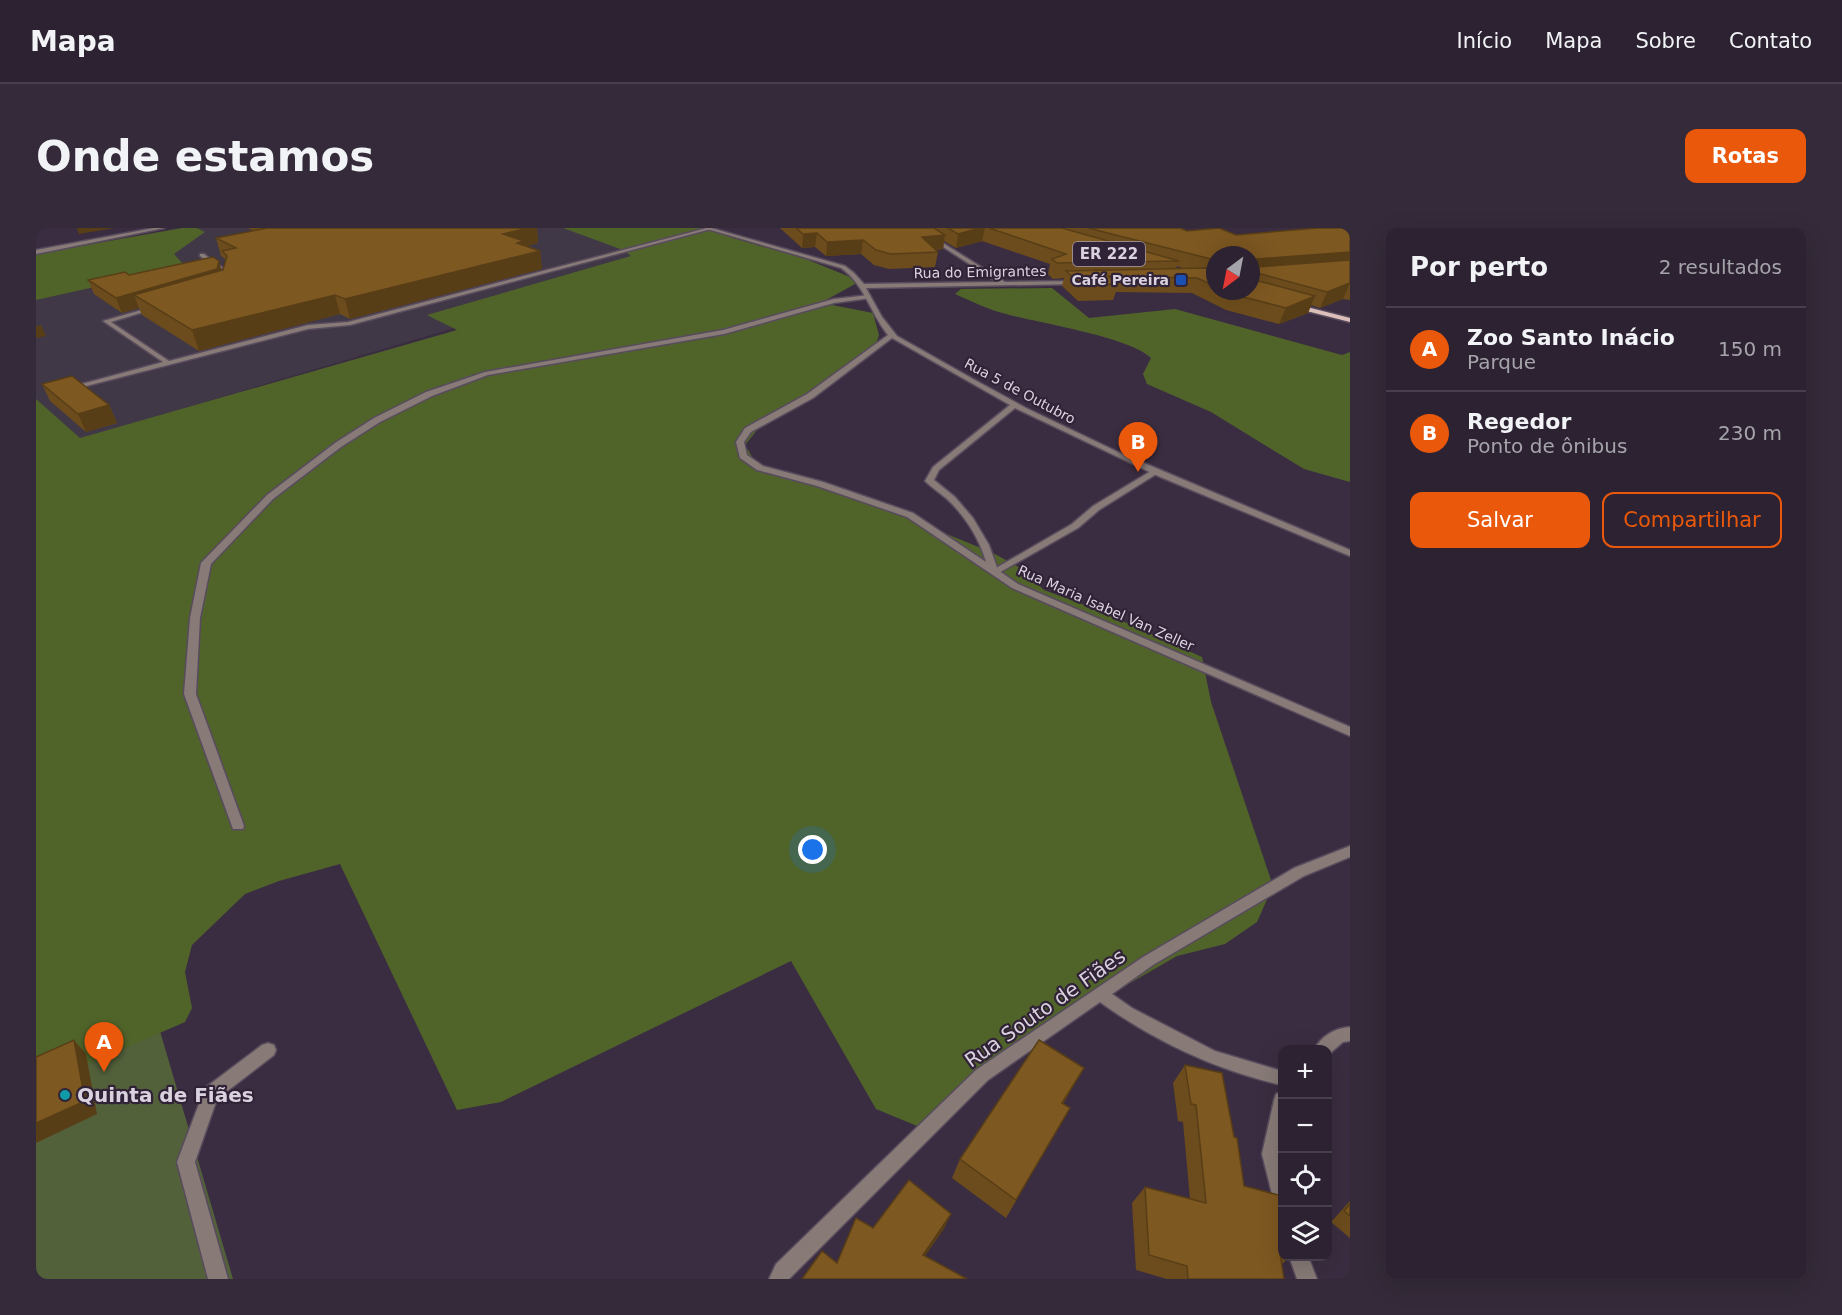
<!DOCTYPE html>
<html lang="pt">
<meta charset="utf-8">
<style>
body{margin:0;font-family:"DejaVu Sans",sans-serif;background:#342a39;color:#f1f3f6}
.controls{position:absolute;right:18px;bottom:18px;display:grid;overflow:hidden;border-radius:12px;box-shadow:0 6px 24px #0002}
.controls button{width:54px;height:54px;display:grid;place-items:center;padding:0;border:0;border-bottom:2px solid #483f4d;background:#2c2231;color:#f1f3f6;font:30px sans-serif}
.compass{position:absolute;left:1170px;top:18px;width:54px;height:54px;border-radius:50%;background:#2c2231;box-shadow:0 6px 24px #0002;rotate:212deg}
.you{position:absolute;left:777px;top:622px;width:21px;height:21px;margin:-15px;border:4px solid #fff;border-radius:50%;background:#1a73e8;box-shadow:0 0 0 9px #1a73e833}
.badge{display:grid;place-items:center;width:39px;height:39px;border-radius:50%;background:#ea580c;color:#fff;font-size:20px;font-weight:700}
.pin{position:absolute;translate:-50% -50px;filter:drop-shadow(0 2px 3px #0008)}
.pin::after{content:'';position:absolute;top:32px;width:21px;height:18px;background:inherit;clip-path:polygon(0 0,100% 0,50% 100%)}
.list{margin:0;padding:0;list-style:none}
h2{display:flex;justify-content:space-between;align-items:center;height:78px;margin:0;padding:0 24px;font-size:26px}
h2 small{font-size:20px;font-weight:400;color:#a6a4ab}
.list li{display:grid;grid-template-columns:39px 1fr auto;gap:18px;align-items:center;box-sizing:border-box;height:84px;padding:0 24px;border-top:2px solid #483f4d}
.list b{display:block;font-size:22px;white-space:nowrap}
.list p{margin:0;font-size:20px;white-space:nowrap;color:#a6a4ab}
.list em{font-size:20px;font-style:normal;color:#a6a4ab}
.actions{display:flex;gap:12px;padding:18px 24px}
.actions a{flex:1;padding:14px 0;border:2px solid #ea580c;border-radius:12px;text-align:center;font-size:21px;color:#ea580c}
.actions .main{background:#ea580c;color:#fff}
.icon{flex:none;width:33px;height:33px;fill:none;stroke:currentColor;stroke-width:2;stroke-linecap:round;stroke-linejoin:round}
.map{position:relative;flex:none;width:1314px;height:1051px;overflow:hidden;border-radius:12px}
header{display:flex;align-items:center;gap:36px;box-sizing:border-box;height:84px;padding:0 30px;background:#2c2231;border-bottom:2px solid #483f4d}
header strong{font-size:28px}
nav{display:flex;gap:33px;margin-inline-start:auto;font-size:21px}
.intro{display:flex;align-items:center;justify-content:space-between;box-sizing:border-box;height:144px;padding:0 36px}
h1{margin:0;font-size:42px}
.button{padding:15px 27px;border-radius:12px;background:#ea580c;color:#fff;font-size:21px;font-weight:700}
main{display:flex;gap:36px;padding:0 36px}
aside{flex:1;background:#2c2231;border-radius:12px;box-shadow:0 6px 24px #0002}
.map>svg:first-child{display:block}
.industrial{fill:#403747}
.green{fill:#53613b}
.forest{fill:#50642a}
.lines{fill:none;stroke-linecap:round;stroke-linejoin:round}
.lane-casing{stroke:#584b5d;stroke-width:3}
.street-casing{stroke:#584b5d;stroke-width:3}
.primary-casing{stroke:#584b5d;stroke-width:3}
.lane{fill:#877a77;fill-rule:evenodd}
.street{fill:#877a77;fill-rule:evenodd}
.primary{fill:#dcbfba;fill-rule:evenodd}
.wall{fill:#6c4c1c;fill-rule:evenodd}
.shaded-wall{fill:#583e17}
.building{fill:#7e5821;stroke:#583e17;stroke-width:1.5}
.transit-dot{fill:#1a4fb4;stroke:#312337;stroke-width:2}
.culture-dot{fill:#0f9aa8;stroke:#312337;stroke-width:2}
.labels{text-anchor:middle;stroke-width:4.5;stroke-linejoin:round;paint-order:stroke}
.far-street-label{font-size:14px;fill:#dbd2df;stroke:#312337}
.far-poi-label{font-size:14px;font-weight:bold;fill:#dbd2df;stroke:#312337;text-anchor:end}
.shield{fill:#312337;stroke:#a89ead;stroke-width:1.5}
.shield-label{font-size:15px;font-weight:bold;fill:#dbd2df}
.near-street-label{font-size:20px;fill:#dbd2df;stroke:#312337}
.near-poi-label{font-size:20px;font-weight:bold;fill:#dbd2df;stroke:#312337;text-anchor:start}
</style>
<header>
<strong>Mapa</strong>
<nav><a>Início</a><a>Mapa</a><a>Sobre</a><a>Contato</a></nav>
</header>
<div class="intro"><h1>Onde estamos</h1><a class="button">Rotas</a></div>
<main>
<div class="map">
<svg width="1314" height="1051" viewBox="0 0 1314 1051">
<rect width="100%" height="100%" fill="#3b2d41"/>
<polygon class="industrial" points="163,0 582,0 646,19 398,88 418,100 17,219 0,205 0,72 138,42 109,26"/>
<polygon class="green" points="0,301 75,637 197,1051 0,1051"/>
<g class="forest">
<polygon points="146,0 161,0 169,4 138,26 150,39 0,72 0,26"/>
<polygon points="527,0 671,0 697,10 770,31 814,49 821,55 790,72 796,77 837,85 843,107 837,125 721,202 709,217 720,235 804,262 957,325 986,341 1008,362 1062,382 1166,429 1175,474 1237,658 1221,694 1189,716 1141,728 1044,784 886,900 840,881 755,733 465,874 421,882 304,636 243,653 209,666 156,717 149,744 156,780 149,794 4,857 0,841 0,171 44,210 421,102 391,87 595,28 587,22"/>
<path d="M1016,60L1053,90L1139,81L1306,127L1314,124V254L1268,241L1175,184L1111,156L1107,146L1115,130C1094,109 1003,95 970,86C953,82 935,73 919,66L925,61Z"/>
</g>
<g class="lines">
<g class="lane-casing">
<g id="lane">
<polygon points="671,0 675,1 314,97 272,101 31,163 27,161 127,134 67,93 116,79 121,80 75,94 133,133 272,97 312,94"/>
<polygon points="164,26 168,26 187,40 182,41 164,28"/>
<polygon points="833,67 835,70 798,75 688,106 452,147 396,168 344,194 305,219 237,271 175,336 164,390 160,466 208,598 207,601 197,601 148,466 154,390 165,335 231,267 299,215 338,190 390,164 449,144 687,102 798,71"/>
<polygon points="1115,243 1122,245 1063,282 1042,300 961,346 958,347 953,344 1036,296 1057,278"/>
<polygon points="232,815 238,817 240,822 238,827 181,871 159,934 192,1051 172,1051 141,934 169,860 226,817"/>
</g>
</g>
<g class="street-casing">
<g id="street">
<polygon points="118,0 128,0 0,26 0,22"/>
<path d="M668,0H675L809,38L818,45L828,56L961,54L878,0H883L969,54L1043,53L1041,56L830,60L846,89L861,108L937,151L990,180L1082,224L1314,322V328L1122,248L979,180L903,242L898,252L919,269L937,290L953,317L962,342L982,356L1314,499V508L976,360L871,289L781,258L721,242L704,230L700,214L709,200L771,166L852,107C834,85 829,57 805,40ZM856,110L974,177L897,239L889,253C895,259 904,265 911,271C929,288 943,310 950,334L877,285L787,254L727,238L711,227L708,214L715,204L777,170Z"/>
<path d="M1314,618V629L1268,648L1117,737L1076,766L1096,780L1179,823L1246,843V857C1182,843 1118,813 1064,774L952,852L753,1051H733L740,1036L940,842L1107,729L1258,640Z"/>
<path d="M1314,799V813L1307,814L1292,827V822H1278C1285,808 1299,800 1314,799Z"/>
<polygon points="1246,864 1246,912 1244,926 1246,937 1246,979 1240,976 1237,970 1226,926 1238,872 1240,866"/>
<polygon points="1253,1028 1272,1028 1281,1051 1261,1051"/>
</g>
</g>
<g class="primary-casing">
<polygon id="primary" points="1251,74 1314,90 1314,94 1251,78"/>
</g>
<use href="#lane" class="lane"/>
<use href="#street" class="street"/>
<use href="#primary" class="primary"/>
</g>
<g class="wall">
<polygon points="212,0 501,0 502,15 491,18 504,23 506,41 314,91 304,86 163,123 106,87 103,80 86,85 58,66 52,52 93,47 187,42 190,33 188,30 185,28 180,10 218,3"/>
<path d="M744,0H1144L1151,3L1200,7L1314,0V72L1307,71L1284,80L1275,77L1272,85L1243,96L1190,82L1156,65L1080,64L1077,72L1042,73L1026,58L1028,50L1017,51L1012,46L1014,36L946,13L920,20L908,13L907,21L900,22L902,24L899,39L853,41L838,37L825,26L790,28L779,19L766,20ZM1179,27H1215V63H1179ZM1141,38L1149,41H1140Z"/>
<polygon points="6,156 73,177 81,195 50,204 14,173"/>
<polygon points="1149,837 1198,909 1208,958 1246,968 1246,1029 1254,1029 1246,1036 1248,1051 1131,1051 1100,1042 1096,975 1109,959 1154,971 1147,894 1142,893 1137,855"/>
<polygon points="1048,840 1027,876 1034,880 970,990 916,950 924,931"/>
<polygon points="1314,973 1314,1010 1295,994"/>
</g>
<g class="shaded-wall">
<polygon points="41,0 79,0 43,6"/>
<polygon points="492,0 501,0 502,15 488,19 504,23 506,41 314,91 309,71 467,6"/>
<polygon points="944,0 949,0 946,13 920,20 922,6"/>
<polygon points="781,5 779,19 766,20 767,6"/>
<polygon points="909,7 907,21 884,23 886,9"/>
<polygon points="827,12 825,26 790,28 791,14"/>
<polygon points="1314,24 1314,38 1215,46 1220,31"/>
<polygon points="183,33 187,48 98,67 103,80 86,85 80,70"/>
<polygon points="1314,55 1307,71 1284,80 1291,64"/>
<polygon points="299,67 304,86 163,123 156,102"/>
<polygon points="1279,68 1272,85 1243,96 1250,80"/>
<polygon points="5,97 10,108 0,110 0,98"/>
<polygon points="73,177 81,195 50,204 42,186"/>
<polygon points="38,812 50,826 61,886 0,915 0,895"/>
<polygon points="1048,840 1015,895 1026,875"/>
<polygon points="915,986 908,1001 880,1041 887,1027"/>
</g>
<g class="building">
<polygon points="231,0 492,0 467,6 488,13 481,15 504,23 309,71 299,67 156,102 98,67 187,42 191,28 186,23 200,20 180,10"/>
<polygon points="760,0 898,0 909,7 886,9 902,24 855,26 840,22 827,12 791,14 781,5 767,6"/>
<polygon points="912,0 944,0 922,6"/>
<polygon points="953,0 1026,0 1143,33 1021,35 1016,31 1030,26"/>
<polygon points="1052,0 1144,0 1151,3 1183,0 1200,7 1282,0 1314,0 1314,24 1220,31 1218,37 1221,39 1314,32 1314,55 1291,64 1221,45 1215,46 1215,27 1179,27 1179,32"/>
<polygon points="177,29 183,33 181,41 80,70 52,52 89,44 93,47"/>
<polygon points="1171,40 1179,42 1179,58 1161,50 1072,48 1082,56 1046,57 1030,43"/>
<polygon points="1215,51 1279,68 1250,80 1196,66 1190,63 1215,63"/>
<polygon points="36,148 73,177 42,186 6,156"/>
<polygon points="38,812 49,873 0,895 0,829"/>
<polygon points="1003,812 1048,840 1026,875 1034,880 980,972 924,931"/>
<polygon points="1149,837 1186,845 1198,909 1201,910 1208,958 1246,968 1246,1020 1243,1019 1248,1051 1152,1051 1151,1038 1113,1027 1109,959 1170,975 1160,877 1155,876"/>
<polygon points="873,952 915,986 887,1027 931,1051 766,1051 786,1023 801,1035 820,990 837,1000"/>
<polygon points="1314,976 1314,988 1308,983"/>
</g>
<rect class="transit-dot" x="1139" y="46" width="12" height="12" rx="3"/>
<circle class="culture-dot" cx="29" cy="867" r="6"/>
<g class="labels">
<g class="far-street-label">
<text transform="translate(944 44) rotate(-1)" y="5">Rua do Emigrantes</text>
<text transform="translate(984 163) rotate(28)" y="5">Rua 5 de Outubro</text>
<text transform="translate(1070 380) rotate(24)" y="5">Rua Maria Isabel Van Zeller</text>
</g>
<g class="far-poi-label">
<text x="1133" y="57">Café Pereira</text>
</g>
<rect class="shield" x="1037" y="14" width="72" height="24" rx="4.5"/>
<g class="shield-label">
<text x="1073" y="31">ER 222</text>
</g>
<g class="near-street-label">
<text transform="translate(1009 780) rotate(-35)" y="7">Rua Souto de Fiães</text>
</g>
<g class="near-poi-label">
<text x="41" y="874">Quinta de Fiães</text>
</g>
</g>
</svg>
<div class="controls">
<button>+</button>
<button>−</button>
<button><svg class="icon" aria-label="locate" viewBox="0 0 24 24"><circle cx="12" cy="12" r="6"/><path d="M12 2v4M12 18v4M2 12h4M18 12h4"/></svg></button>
<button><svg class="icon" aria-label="layers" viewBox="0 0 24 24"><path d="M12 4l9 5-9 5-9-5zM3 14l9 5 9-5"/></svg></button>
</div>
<svg class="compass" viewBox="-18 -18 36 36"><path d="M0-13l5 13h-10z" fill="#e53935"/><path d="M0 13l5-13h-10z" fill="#a6a4ab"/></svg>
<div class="you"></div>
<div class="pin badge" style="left:68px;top:844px">A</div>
<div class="pin badge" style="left:1102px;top:244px">B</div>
</div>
<aside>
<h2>Por perto<small>2 resultados</small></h2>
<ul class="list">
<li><span class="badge">A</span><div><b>Zoo Santo Inácio</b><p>Parque</p></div><em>150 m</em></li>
<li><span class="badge">B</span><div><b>Regedor</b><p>Ponto de ônibus</p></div><em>230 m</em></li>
</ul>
<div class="actions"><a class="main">Salvar</a><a>Compartilhar</a></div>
</aside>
</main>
